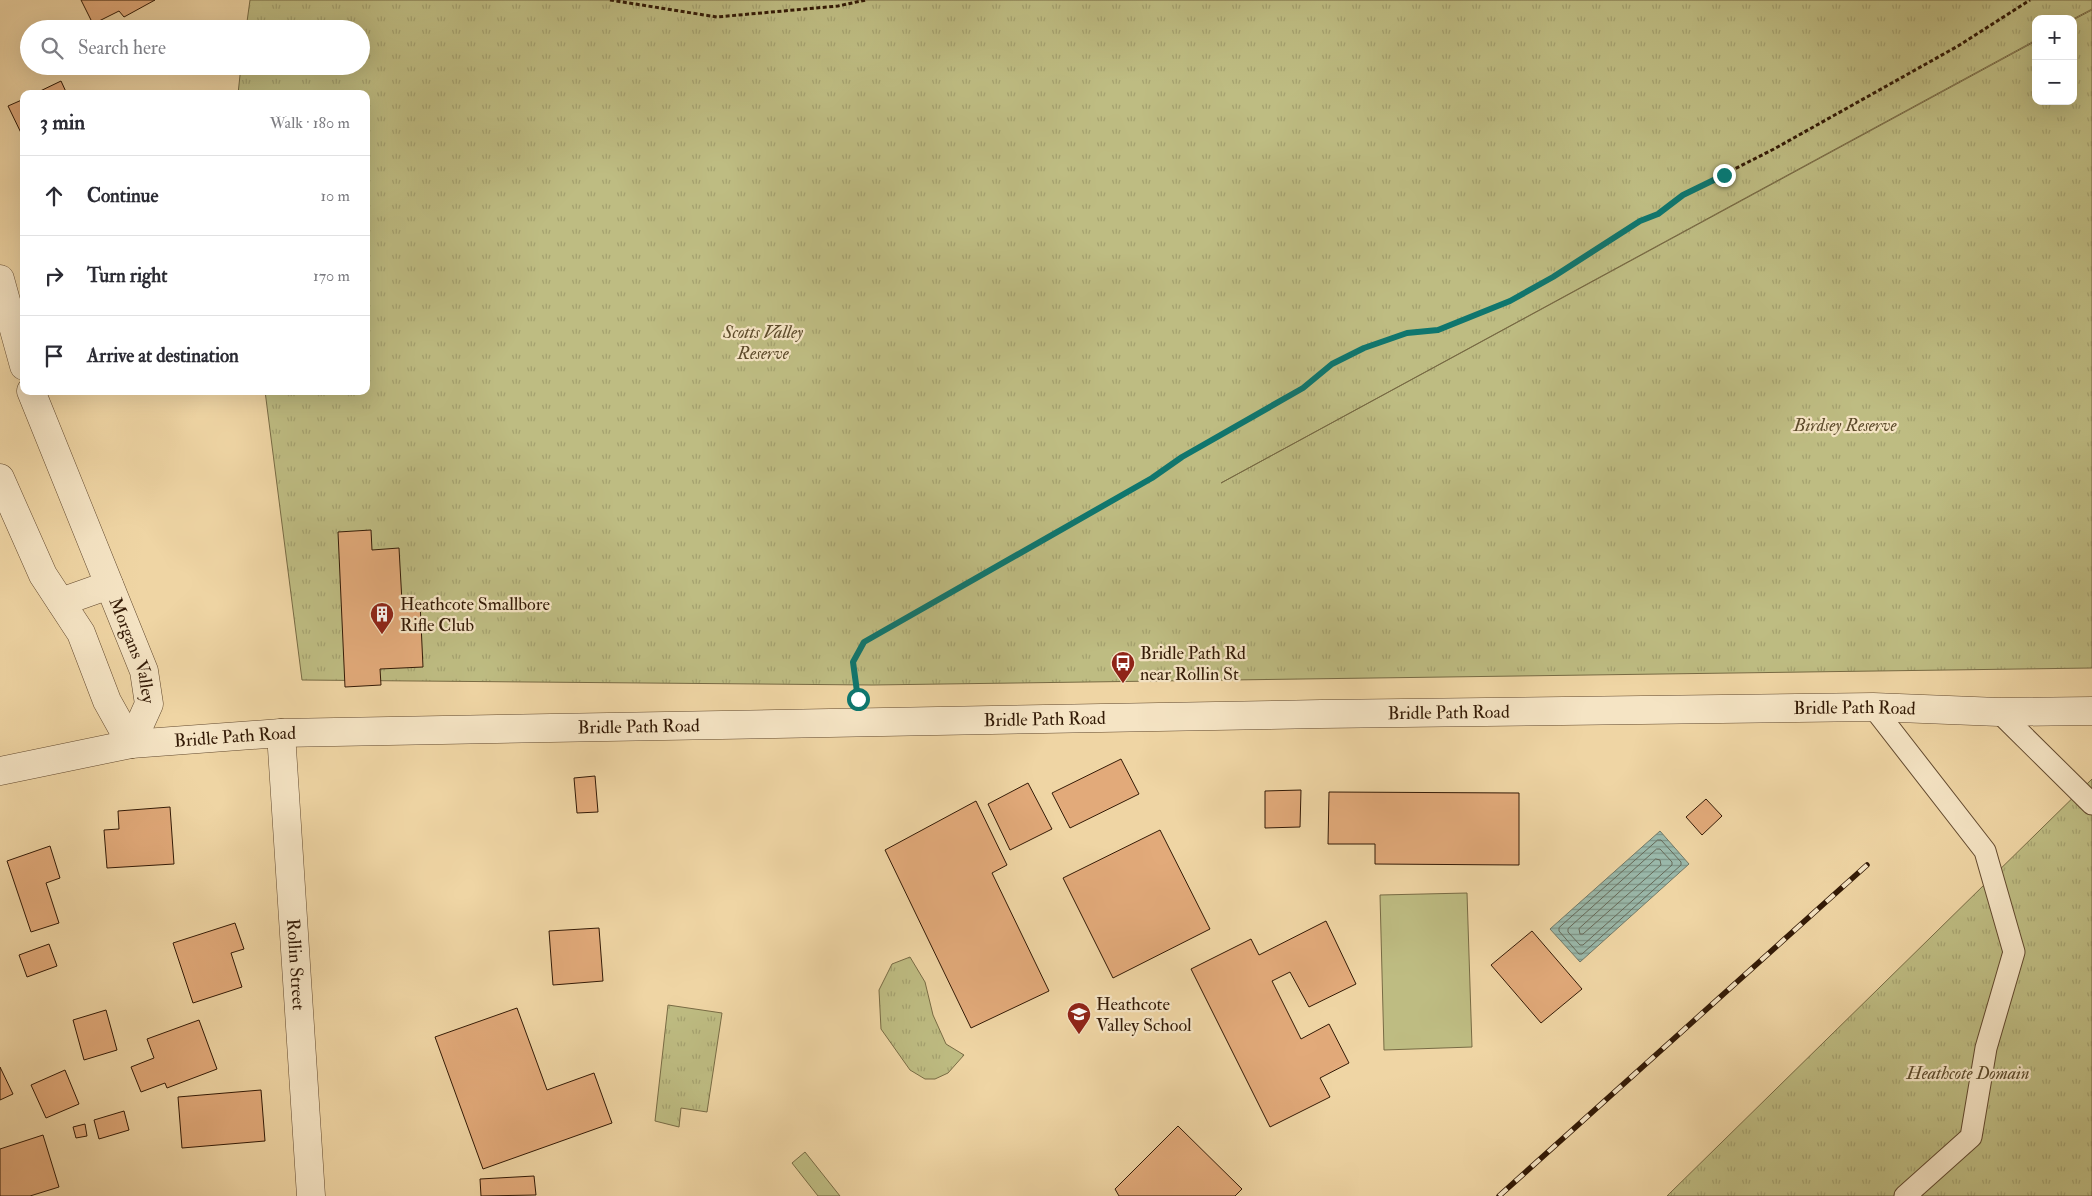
<!DOCTYPE html>
<meta charset="utf-8">
<style>
body{margin:0;font-family:"IM FELL Double Pica",serif;background:#f2f2f3;color:#2b2b33}
.controls{position:absolute;right:15px;top:15px;display:grid;overflow:hidden;border-radius:10px;box-shadow:0 5px 20px #0002}
.controls button{width:45px;height:45px;display:grid;place-items:center;padding:0;border:0;border-bottom:1px solid #e1e1e2;background:#fff;color:#2b2b33;font:25px sans-serif}
.stop{position:absolute;width:15px;height:15px;margin:-11px;border:4px solid #0f766e;border-radius:50%;background:#fff}
.stop.end{background:#0f766e;border-color:#fff;box-shadow:0 1px 5px #0008}
.list{margin:0;padding:0;list-style:none}
h2{display:flex;justify-content:space-between;align-items:center;height:65px;margin:0;padding:0 20px;font-size:21px}
h2 small{font-size:16px;font-weight:400;color:#7c7c81}
.list li{display:grid;grid-template-columns:32px 1fr auto;gap:15px;align-items:center;box-sizing:border-box;height:80px;padding:0 20px;border-top:1px solid #e1e1e2}
.list b{display:block;font-size:19px;white-space:nowrap}
.list em{font-size:16px;font-style:normal;color:#7c7c81}
.icon{flex:none;width:28px;height:28px;fill:none;stroke:currentColor;stroke-width:2;stroke-linecap:round;stroke-linejoin:round}
.map{position:relative;flex:none;width:2092px;height:1196px;overflow:hidden}
.search{position:absolute;background:#fff;box-shadow:0 5px 20px #0002;left:20px;top:20px;width:350px;height:55px;display:flex;align-items:center;gap:12px;box-sizing:border-box;padding:0 18px;border-radius:28px;color:#7c7c81;font-size:19px}
.panel{position:absolute;background:#fff;box-shadow:0 5px 20px #0002;left:20px;top:90px;width:350px;height:305px;border-radius:10px}
.map>svg:first-child{display:block}
.green{fill:#bebc82;stroke:#786b44}
.park{fill:url(#park-tufts);stroke:#786b44}
.water{fill:url(#water-rules);stroke:#717968}
.lines{fill:none;stroke-linecap:round;stroke-linejoin:round}
.shore{stroke:#666958;stroke-width:1}
.building{fill:#e2aa7a;stroke:#331a06}
.service-casing{stroke:#62492e;stroke-width:23}
.minor-casing{stroke:#62492e;stroke-width:29}
.tertiary-casing{stroke:#62492e;stroke-width:29}
.path{stroke:#331a06;stroke-width:3;stroke-dasharray:4 2.5;stroke-linecap:butt}
.service{stroke:#f5e4c4;stroke-width:21}
.minor{stroke:#f5e4c4;stroke-width:28}
.tertiary{stroke:#f5e4c4;stroke-width:28}
.rail-casing{stroke:#331a06;stroke-width:5.5}
.rail{stroke:#f5e4c4;stroke-width:4;stroke-dasharray:11;stroke-linecap:butt}
.route{stroke:#0f766e;stroke-width:6}
.labels{text-anchor:middle;stroke-width:4.5;stroke-linejoin:round;paint-order:stroke}
.park-label{font-size:18px;font-style:italic;fill:#5d4b2b;stroke:#f5e4c4}
.poi-label{font-size:18px;fill:#331a06;stroke:#f5e4c4;text-anchor:start}
.street-label{font-size:18px;fill:#331a06;stroke:#f5e4c4}
</style>
<div class="map">
<svg width="2092" height="1196" viewBox="0 0 2092 1196">
<defs>
<pattern id="park-tufts" width="24" height="20" patternUnits="userSpaceOnUse" patternTransform="scale(1.25)"><rect width="24" height="20" fill="#bebc82"/><path d="M3 7l-1-3M5 7V3M7 7l1-3M15 17l-1-3M17 17v-4M19 17l1-3" fill="none" stroke="#a4a16f"/></pattern>
<pattern id="water-rules" width="6" height="5" patternUnits="userSpaceOnUse" patternTransform="scale(1.25)"><rect width="6" height="5" fill="#9ab8aa"/><path d="M0 2.5h6" fill="none" stroke="#7e9588"/></pattern>
</defs>
<rect width="100%" height="100%" fill="#efd5a4"/>
<filter id="stains"><feTurbulence type="fractalNoise" baseFrequency=".004" numOctaves="4"/><feColorMatrix values="0 0 0 0 .2 0 0 0 0 .09 0 0 0 0 .02 0 0 0 .5 -.17"/></filter>
<radialGradient id="worn" r=".72"><stop offset=".6" stop-color="#630" stop-opacity="0"/><stop offset="1" stop-color="#630" stop-opacity=".3"/></radialGradient>
<g class="green">
<polygon points="1467,893 1472,1047 1384,1050 1380,895"/>
<polygon points="805,1152 840,1196 818,1196 792,1163"/>
</g>
<g class="park">
<polygon points="250,0 2092,0 2092,9 2073,19 2036,19 2036,40 1221,483 2036,41 2036,101 2073,101 2073,20 2092,10 2092,668 872,685 302,680 265,391 366,391 366,94 238,94 241,66 361,66 361,29 246,29"/>
<polygon points="2092,779 2092,1196 1667,1196"/>
<polygon points="910,957 925,982 933,1015 946,1044 964,1055 948,1073 935,1079 925,1079 910,1070 881,1029 879,990 892,964"/>
<polygon points="668,1005 722,1013 707,1112 681,1108 679,1127 655,1121"/>
</g>
<polygon class="water" points="1660,831 1689,864 1580,962 1550,929"/>
<g class="lines">
<g class="shore">
<polygon points="1658,840 1661,840 1681,862 1681,865 1582,954 1579,954 1559,931 1559,928"/>
<polygon points="1657,849 1660,849 1672,862 1672,865 1583,945 1580,945 1568,932 1568,929"/>
<polygon points="1656,859 1660,860 1661,865 1583,934 1580,934 1579,929"/>
</g>
</g>
<g class="building">
<polygon points="81,0 155,0 124,17 119,11 93,24"/>
<polygon points="61,81 67,94 34,94"/>
<polygon points="24,99 24,139 8,106"/>
<polygon points="371,530 372,550 399,548 402,602 420,602 423,667 380,669 381,685 345,687 338,532"/>
<polygon points="1121,759 1139,794 1070,828 1052,793"/>
<polygon points="595,776 598,812 577,813 574,778"/>
<polygon points="1028,783 1052,829 1010,850 988,804"/>
<polygon points="1301,790 1300,827 1265,828 1265,791"/>
<polygon points="1329,792 1519,793 1519,865 1375,864 1375,844 1328,844"/>
<polygon points="1706,799 1722,816 1702,835 1686,817"/>
<polygon points="976,801 1007,865 992,873 1049,991 971,1028 885,850"/>
<polygon points="170,807 174,864 107,868 104,830 119,829 118,811"/>
<polygon points="1160,830 1210,929 1113,978 1063,878"/>
<polygon points="50,846 60,878 46,883 59,923 31,932 7,861"/>
<polygon points="1326,921 1356,984 1309,1007 1290,972 1272,981 1301,1039 1329,1024 1349,1063 1320,1078 1330,1097 1270,1127 1191,969 1251,939 1259,955"/>
<polygon points="235,923 244,949 231,953 242,987 193,1003 173,943"/>
<polygon points="599,928 603,981 553,985 549,931"/>
<polygon points="1532,931 1582,989 1541,1023 1491,965"/>
<polygon points="49,944 57,966 27,977 19,955"/>
<polygon points="517,1008 547,1090 594,1073 612,1123 483,1169 435,1037"/>
<polygon points="106,1010 117,1050 84,1060 73,1020"/>
<polygon points="199,1020 217,1069 167,1088 165,1083 141,1092 131,1067 154,1058 147,1039"/>
<polygon points="0,1067 13,1094 0,1100"/>
<polygon points="65,1070 79,1104 46,1118 31,1085"/>
<polygon points="261,1090 265,1141 182,1148 178,1097"/>
<polygon points="124,1111 129,1130 99,1139 94,1120"/>
<polygon points="85,1124 87,1136 76,1138 73,1127"/>
<polygon points="1178,1126 1242,1189 1235,1196 1119,1196 1115,1189"/>
<polygon points="43,1135 59,1187 30,1196 0,1196 0,1149"/>
<polygon points="534,1176 536,1195 481,1196 480,1179"/>
</g>
<g class="lines">
<g class="service-casing">
<g id="service">
<polyline points="1873,707 1985,851 2014,952 1986,1048 1971,1137 1905,1196"/>
<polyline points="1999,712 2092,804"/>
</g>
</g>
<g class="minor-casing">
<g id="minor">
<polyline points="0,279 24,366"/>
<path id="s1" d="M31,391L144,671L149,704L131,744"/>
<polyline points="0,478 43,575 81,633 107,701 131,744"/>
<polyline points="61,602 109,585"/>
<path id="s2" d="M281,733L311,1196"/>
</g>
</g>
<g class="tertiary-casing">
<g id="tertiary">
<path id="s3" d="M0,771L131,744L281,733L1321,714L1873,707L1999,712L2092,711"/>
</g>
</g>
<g class="path">
<polyline points="610,0 717,17 838,6 866,0"/>
<polyline points="857,688 853,662 864,642 1152,478 1182,457 1303,387 1332,364 1364,348 1407,333 1438,330 1510,301 1553,277 1640,221 1658,214 1683,195 1774,149 1958,46 2030,0"/>
</g>
<use href="#service" class="service"/>
<use href="#minor" class="minor"/>
<use href="#tertiary" class="tertiary"/>
<g class="rail-casing">
<polyline id="rail" points="1499,1196 1867,865"/>
</g>
<use href="#rail" class="rail"/>
</g>
<g class="lines">
<polyline class="route" points="858,699 853,662 864,642 1152,478 1182,457 1303,388 1332,364 1364,348 1407,333 1438,330 1510,301 1553,277 1640,221 1658,214 1683,195 1724,175"/>
</g>
<defs>
<g id="building-pin" transform="scale(1.25)"><path d="M0 17L-7.5 6A9.5 9.5 0 1 1 7.5 6Z" fill="#8f2418" stroke="#f5e4c4"/><path d="M-4-6H4V6H1V3H-1V6H-4ZM-2.5-4.3h1.7v1.8h-1.7ZM.8-4.3h1.7v1.8H.8ZM-2.5-1h1.7V.8h-1.7ZM.8-1h1.7V.8H.8Z" fill="#fff"/></g>
<g id="bus-pin" transform="scale(1.25)"><path d="M0 17L-7.5 6A9.5 9.5 0 1 1 7.5 6Z" fill="#8f2418" stroke="#f5e4c4"/><path d="M-5-6H5V4H4V6H2V4H-2V6H-4V4H-5ZM-3.5-4V0h7V-4ZM-3.5 1.2v1.5H-2V1.2ZM2 1.2v1.5H3.5V1.2Z" fill="#fff"/></g>
<g id="school-pin" transform="scale(1.25)"><path d="M0 17L-7.5 6A9.5 9.5 0 1 1 7.5 6Z" fill="#8f2418" stroke="#f5e4c4"/><path d="M0-5L7-2L0 1L-7-2ZM-4 1L0 2.5L4 1V4Q0 6-4 4Z" fill="#fff"/></g>
</defs>
<g fill-rule="evenodd">
<use href="#building-pin" x="382" y="614"/>
<use href="#bus-pin" x="1123" y="663"/>
<use href="#school-pin" x="1079" y="1014"/>
</g>
<g class="labels">
<g class="park-label">
<text x="763" y="338">Scotts Valley<tspan x="763" dy="21">Reserve</tspan></text>
<text x="1845" y="431">Birdsey Reserve</text>
<text x="1968" y="1079">Heathcote Domain</text>
</g>
<g class="poi-label">
<text x="400" y="610">Heathcote Smallbore<tspan x="400" dy="21">Rifle Club</tspan></text>
<text x="1140" y="659">Bridle Path Rd<tspan x="1140" dy="21">near Rollin St</tspan></text>
<text x="1096" y="1010">Heathcote<tspan x="1096" dy="21">Valley School</tspan></text>
</g>
<g class="street-label">
<text dy="6" stroke="none"><textPath href="#s1" startOffset="279">Morgans Valley</textPath></text>
<text dy="6" stroke="none"><textPath href="#s3" startOffset="1858">Bridle Path Road</textPath></text>
<text dy="6" stroke="none"><textPath href="#s3" startOffset="1452">Bridle Path Road</textPath></text>
<text dy="6" stroke="none"><textPath href="#s3" startOffset="1048">Bridle Path Road</textPath></text>
<text dy="6" stroke="none"><textPath href="#s3" startOffset="642">Bridle Path Road</textPath></text>
<text dy="6" stroke="none"><textPath href="#s3" startOffset="238">Bridle Path Road</textPath></text>
<text dy="6" stroke="none"><textPath href="#s2" startOffset="232">Rollin Street</textPath></text>
</g>
</g>
<rect width="100%" height="100%" filter="url(#stains)"/>
<rect width="100%" height="100%" fill="url(#worn)"/>
</svg>
<div class="controls">
<button>+</button>
<button>−</button>
</div>
<div class="stop" style="left:858px;top:699px"></div>
<div class="stop end" style="left:1724px;top:175px"></div>
<div class="search"><svg class="icon" aria-label="search" viewBox="0 0 24 24"><circle cx="10" cy="10" r="6"/><path d="M15 15l6 6"/></svg>Search here</div>
<section class="panel">
<h2>3 min<small>Walk · 180 m</small></h2>
<ul class="list">
<li><svg class="icon" aria-label="ahead" viewBox="0 0 24 24"><path d="M12 20V5M6 11l6-6 6 6"/></svg><div><b>Continue</b></div><em>10 m</em></li>
<li><svg class="icon" aria-label="right" viewBox="0 0 24 24"><path d="M7 20v-9h11M14 6l5 5-5 5"/></svg><div><b>Turn right</b></div><em>170 m</em></li>
<li><svg class="icon" aria-label="arrive" viewBox="0 0 24 24"><path d="M6 21V4h12l-3 4 3 4H6"/></svg><div><b>Arrive at destination</b></div></li>
</ul>
</section>
</div>
